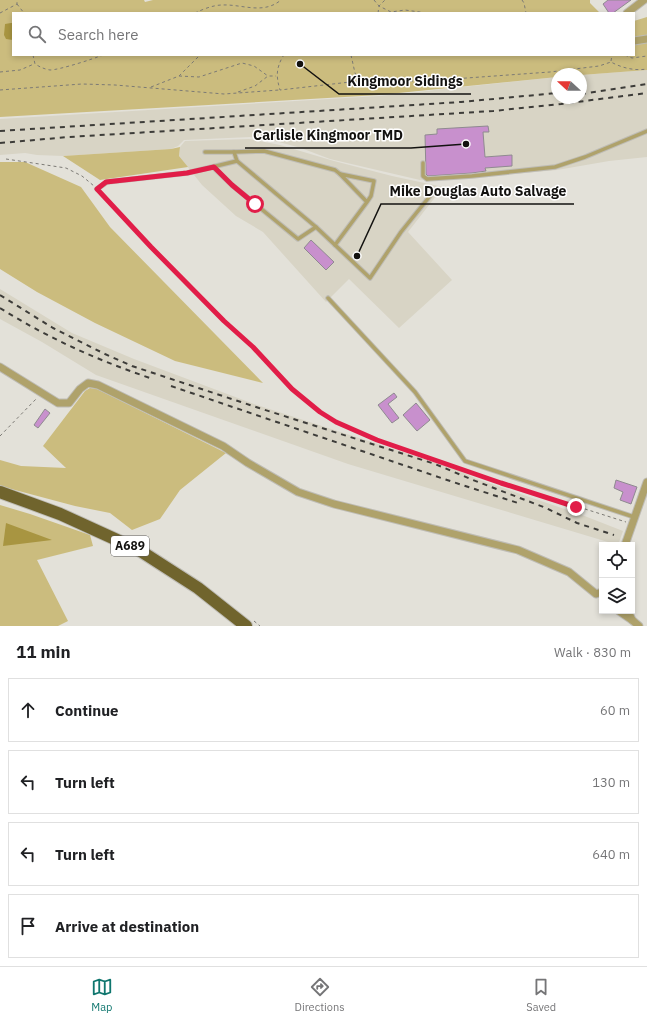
<!DOCTYPE html>
<meta charset="utf-8">
<style>
body{margin:0;font-family:"IBM Plex Sans",sans-serif;background:#f6f6f6;color:#202124}
.controls{position:absolute;right:12px;bottom:12px;display:grid;overflow:hidden;border-radius:0px;box-shadow:0 2px 6px #0003}
.controls button{width:36px;height:36px;display:grid;place-items:center;padding:0;border:0;border-bottom:1px solid #e0e0e0;background:#fff;color:#202124;font:20px sans-serif}
.compass{position:absolute;left:551px;top:68px;width:36px;height:36px;border-radius:50%;background:#fff;box-shadow:0 2px 6px #0003;rotate:291deg}
.stop{position:absolute;width:12px;height:12px;margin:-9px;border:3px solid #e11d48;border-radius:50%;background:#fff}
.stop.end{background:#e11d48;border-color:#fff;box-shadow:0 1px 4px #0008}
.list{margin:0;padding:0;list-style:none}
h2{display:flex;justify-content:space-between;align-items:center;height:52px;margin:0;padding:0 16px;font-size:17px}
h2 small{font-size:13px;font-weight:400;color:#757577}
.list li{display:grid;grid-template-columns:26px 1fr auto;gap:12px;align-items:center;box-sizing:border-box;height:64px;margin:0 8px 8px;padding:0 8px;border:1px solid #e0e0e0;border-radius:0px}
.list b{display:block;font-size:15px;white-space:nowrap}
.list em{font-size:13px;font-style:normal;color:#757577}
.icon{flex:none;width:22px;height:22px;fill:none;stroke:currentColor;stroke-width:2;stroke-linecap:round;stroke-linejoin:round}
.map{position:relative;flex:none;width:647px;height:626px;overflow:hidden}
.search{position:absolute;background:#fff;box-shadow:0 2px 6px #0003;left:12px;right:12px;top:12px;height:44px;display:flex;align-items:center;gap:10px;box-sizing:border-box;padding:0 14px;border-radius:0px;color:#757577;font-size:15px}
.sheet{height:340px;background:#fff}
nav{display:flex;justify-content:space-around;align-items:center;box-sizing:border-box;height:56px;border-top:1px solid #e0e0e0;background:#fff;font-size:11px;color:#757577}
nav a{display:grid;justify-items:center;gap:2px}
nav .on{color:#0f766e}
.map>svg:first-child{display:block}
.built{fill:#d8d4c5}
.green{fill:#cbbc7e}
.water{fill:#a89541}
.building{fill:#c890cd;stroke:#8f8a90}
.lines{fill:none;stroke-linecap:round;stroke-linejoin:round}
.service-casing{stroke:#bebcb5;stroke-width:5.5}
.minor-casing{stroke:#bebcb5;stroke-width:9}
.trunk-casing{stroke:#bebcb5;stroke-width:14}
.path{stroke:#7c7a75;stroke-width:1;stroke-dasharray:3 3;stroke-linecap:butt}
.service{stroke:#afa26b;stroke-width:3.5}
.minor{stroke:#afa26b;stroke-width:7}
.trunk{stroke:#70642d;stroke-width:12}
.rail{stroke:#3d3c39;stroke-width:2;stroke-dasharray:5 5;stroke-linecap:butt}
.route{stroke:#e11d48;stroke-width:5}
.labels{text-anchor:middle;stroke-width:3;stroke-linejoin:round;paint-order:stroke}
.shield{fill:#fff;stroke:#5a5958;stroke-width:1}
.shield-label{font-size:12px;font-weight:bold;fill:#131210}
.leader{fill:none;stroke:#131210;stroke-width:1.5}
.callout-dot{fill:#131210;stroke:#fff;stroke-width:1.5}
.callout-label{font-size:14px;text-anchor:middle;font-weight:bold;fill:#131210;stroke:#fff;stroke-width:3;stroke-linejoin:round;paint-order:stroke}
</style>
<div class="map">
<svg width="647" height="626" viewBox="0 0 647 626">
<rect width="100%" height="100%" fill="#e3e1d9"/>
<g class="built">
<polygon points="647,70 647,157 609,161 557,170 490,176 420,180 330,159 301,148 268,139 250,137 184,140 178,146 171,149 63,156 37,155 25,153 0,155 0,119 379,96 557,77 557,98 581,98 581,75"/>
<polygon points="249,139 280,145 334,161 392,176 443,187 408,232 452,280 399,328 349,279 326,302 263,232 236,216 202,185 179,156 180,147 185,141"/>
<polygon points="0,289 72,333 134,359 257,405 455,469 477,479 582,515 623,531 618,545 348,464 96,375 42,342 0,319"/>
</g>
<g class="green">
<polygon points="0,0 144,0 145,2 153,0 590,0 590,3 600,13 13,13 13,55 634,55 634,21 647,17 647,70 581,75 557,74 557,77 379,95 0,117"/>
<polygon points="180,147 179,156 188,167 100,180 63,156 171,149"/>
<polygon points="0,162 25,162 81,187 110,227 263,383 175,361 95,323 37,292 0,269"/>
<polygon points="90,388 97,389 226,453 180,490 160,519 132,530 110,513 75,506 0,486 0,460 21,466 66,468 43,446 85,391"/>
<polygon points="0,505 30,514 90,535 93,546 37,560 68,621 58,626 0,626"/>
</g>
<g class="water">
<polygon points="11,23 13,23 13,40 6,39 4,35 5,24"/>
<polygon points="6,523 52,540 3,546"/>
</g>
<g class="building">
<polygon points="608,0 631,0 613,13 609,13 603,4"/>
<polygon points="488,126 489,132 483,132 485,157 512,155 512,166 485,168 486,171 472,173 428,176 426,174 425,135 437,134 437,129"/>
<polygon points="311,240 334,262 326,270 304,248"/>
<polygon points="394,393 397,397 388,404 399,418 392,423 378,405"/>
<polygon points="416,403 430,420 417,431 403,415"/>
<polygon points="45,409 50,413 38,428 34,425"/>
<polygon points="616,480 637,487 631,504 620,500 623,492 614,488"/>
</g>
<g class="lines">
<g class="service-casing">
<g id="service">
<polyline points="205,152 234,152 237,161"/>
<polyline points="234,152 264,151 335,170 340,174"/>
<polyline points="423,163 423,176 427,179 472,176 555,167 585,157 647,131"/>
<polyline points="97,189 107,182 187,173 237,161 316,227 298,239 232,185 213,167"/>
<polyline points="316,227 370,278 401,232 434,191"/>
<polyline points="335,245 367,202 371,196 374,181 340,174 367,202"/>
<polyline points="328,298 415,392 465,461 634,517"/>
</g>
</g>
<g class="minor-casing">
<g id="minor">
<polyline points="627,13 644,0"/>
<polyline points="634,41 647,39"/>
<polyline points="0,367 58,403 69,403 80,389 88,383 98,385 223,446 248,463 298,492 334,504 518,550 569,572 596,594 602,592"/>
<polyline points="625,545 647,482"/>
<polyline points="619,611 632,620"/>
<polyline points="628,611 632,620 639,626"/>
</g>
</g>
<g class="trunk-casing">
<polyline id="trunk" points="0,492 60,514 139,550 198,588 246,626"/>
</g>
<g class="path">
<polyline points="374,0 379,6 391,12 405,10 427,13"/>
<polyline points="522,0 524,3 526,13"/>
<polyline points="17,4 24,13"/>
<polyline points="0,13 17,4 17,0"/>
<path d="M195,13C203,9 214,5 222,5C242,4 263,15 281,0"/>
<polyline points="378,13 379,6 385,0"/>
<path d="M33,55L35,64C40,67 44,69 50,70C59,70 93,59 103,55"/>
<path d="M285,55L283,56C276,69 276,76 280,90L359,81H425L550,72L599,66L611,62C622,68 635,71 647,69"/>
<polyline points="351,55 355,73 359,80"/>
<polyline points="625,55 632,58 647,56"/>
<polyline points="611,61 612,55"/>
<polyline points="0,72 20,70 34,64"/>
<polyline points="179,76 199,77 242,63 254,66 268,76"/>
<polyline points="151,87 179,76 200,55"/>
<polyline points="0,90 82,84 115,85 224,94 279,90"/>
<polyline points="238,92 255,86 268,76 276,76"/>
<polyline points="6,159 66,168 82,176 94,186"/>
<polyline points="100,192 151,247 224,321 253,347 292,389 303,399 336,422 377,440 472,473 626,522"/>
<polyline points="0,436 37,398"/>
<polyline points="254,621 260,626"/>
</g>
<use href="#service" class="service"/>
<use href="#minor" class="minor"/>
<use href="#trunk" class="trunk"/>
<g class="rail">
<polyline points="581,94 647,84"/>
<polyline points="0,131 461,102 557,93"/>
<polyline points="0,143 69,137 493,111 561,104 647,93"/>
<polyline points="0,295 53,328 105,354 132,366 259,408 435,464 473,480 546,508 577,523 614,535"/>
<path d="M0,308C48,338 97,360 150,378"/>
<polyline points="171,386 453,482 521,504"/>
</g>
</g>
<g class="lines">
<polyline class="route" points="255,204 232,185 214,167 187,173 106,182 97,189 151,247 224,321 253,347 292,389 320,412 336,422 377,440 501,483 576,507"/>
</g>
<g class="labels">
<rect class="shield" x="111" y="536" width="38" height="20" rx="3"/>
<g class="shield-label">
<text x="130" y="550">A689</text>
</g>
</g>
<path class="leader" d="M300 64L339 94H471M466 144L411 148H245M357 256L381 204H574"/>
<g class="callout-dot">
<circle cx="300" cy="64" r="4"/>
<circle cx="466" cy="144" r="4"/>
<circle cx="357" cy="256" r="4"/>
</g>
<g class="callout-label">
<text x="405" y="86">Kingmoor Sidings</text>
<text x="328" y="140">Carlisle Kingmoor TMD</text>
<text x="478" y="196">Mike Douglas Auto Salvage</text>
</g>
</svg>
<div class="controls">
<button><svg class="icon" aria-label="locate" viewBox="0 0 24 24"><circle cx="12" cy="12" r="6"/><path d="M12 2v4M12 18v4M2 12h4M18 12h4"/></svg></button>
<button><svg class="icon" aria-label="layers" viewBox="0 0 24 24"><path d="M12 4l9 5-9 5-9-5zM3 14l9 5 9-5"/></svg></button>
</div>
<svg class="compass" viewBox="-18 -18 36 36"><path d="M0-13l5 13h-10z" fill="#e53935"/><path d="M0 13l5-13h-10z" fill="#757577"/></svg>
<div class="stop" style="left:255px;top:204px"></div>
<div class="stop end" style="left:576px;top:507px"></div>
<div class="search"><svg class="icon" aria-label="search" viewBox="0 0 24 24"><circle cx="10" cy="10" r="6"/><path d="M15 15l6 6"/></svg>Search here</div>
</div>
<section class="sheet">
<h2>11 min<small>Walk · 830 m</small></h2>
<ul class="list">
<li><svg class="icon" aria-label="ahead" viewBox="0 0 24 24"><path d="M12 20V5M6 11l6-6 6 6"/></svg><div><b>Continue</b></div><em>60 m</em></li>
<li><svg class="icon" aria-label="left" viewBox="0 0 24 24"><path d="M17 20v-9H6M10 6l-5 5 5 5"/></svg><div><b>Turn left</b></div><em>130 m</em></li>
<li><svg class="icon" aria-label="left" viewBox="0 0 24 24"><path d="M17 20v-9H6M10 6l-5 5 5 5"/></svg><div><b>Turn left</b></div><em>640 m</em></li>
<li><svg class="icon" aria-label="arrive" viewBox="0 0 24 24"><path d="M6 21V4h12l-3 4 3 4H6"/></svg><div><b>Arrive at destination</b></div></li>
</ul>
</section>
<nav>
<a class="on"><svg class="icon" aria-label="map" viewBox="0 0 24 24"><path d="M3 6l6-2 6 2 6-2v14l-6 2-6-2-6 2zM9 4v14M15 6v14"/></svg>Map</a>
<a><svg class="icon" aria-label="directions" viewBox="0 0 24 24"><path d="M12 3l9 9-9 9-9-9zM9 14v-3h6M13 9l2 2-2 2"/></svg>Directions</a>
<a><svg class="icon" aria-label="saved" viewBox="0 0 24 24"><path d="M7 4h10v16l-5-4-5 4z"/></svg>Saved</a>
</nav>
